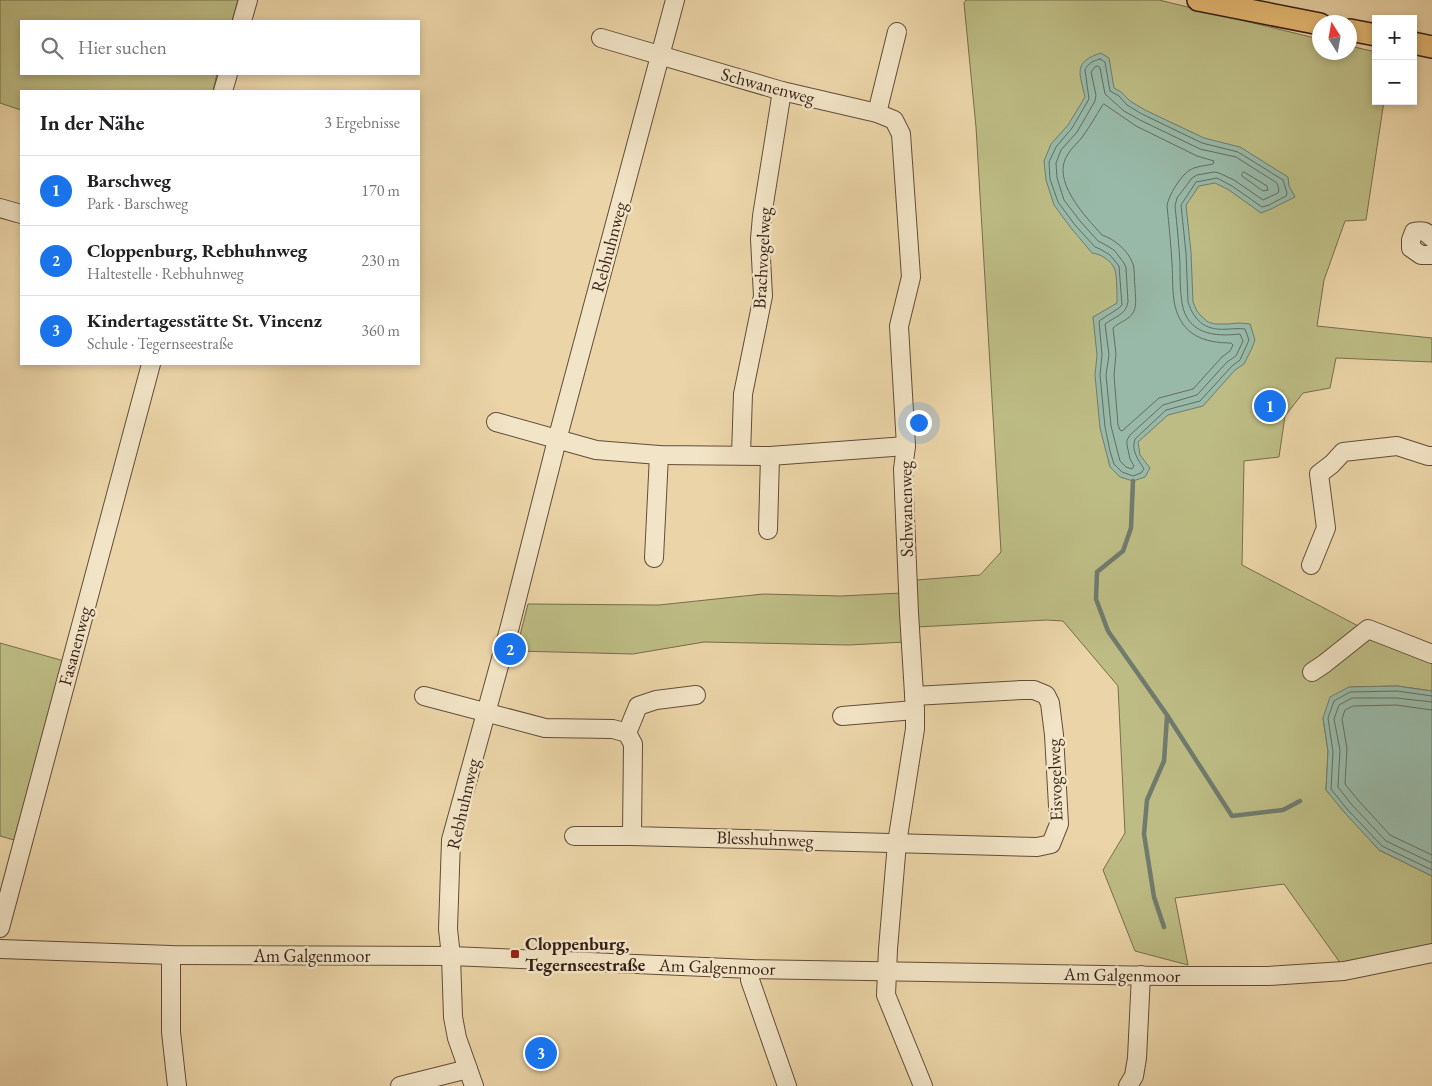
<!DOCTYPE html>
<html lang="de">
<meta charset="utf-8">
<style>
body{margin:0;font-family:"EB Garamond",serif;background:#f6f6f6;color:#202124}
.controls{position:absolute;right:15px;top:15px;display:grid;overflow:hidden;border-radius:0px;box-shadow:0 2px 8px #0003}
.controls button{width:45px;height:45px;display:grid;place-items:center;padding:0;border:0;border-bottom:1px solid #e0e0e0;background:#fff;color:#202124;font:25px sans-serif}
.compass{position:absolute;left:1312px;top:15px;width:45px;height:45px;border-radius:50%;background:#fff;box-shadow:0 2px 8px #0003;rotate:349deg}
.you{position:absolute;left:918px;top:422px;width:18px;height:18px;margin:-12px;border:4px solid #fff;border-radius:50%;background:#1a73e8;box-shadow:0 0 0 8px #1a73e833}
.badge{display:grid;place-items:center;width:32px;height:32px;border-radius:50%;background:#1a73e8;color:#fff;font-size:16px;font-weight:700}
.pin{position:absolute;translate:-50% -50%;border:2px solid #fff;box-shadow:0 1px 5px #0006}
.list{margin:0;padding:0;list-style:none}
h2{display:flex;justify-content:space-between;align-items:center;height:65px;margin:0;padding:0 20px;font-size:21px}
h2 small{font-size:16px;font-weight:400;color:#757577}
.list li{display:grid;grid-template-columns:32px 1fr auto;gap:15px;align-items:center;box-sizing:border-box;height:70px;padding:0 20px;border-top:1px solid #e0e0e0}
.list b{display:block;font-size:19px;white-space:nowrap}
.list p{margin:0;font-size:16px;white-space:nowrap;color:#757577}
.list em{font-size:16px;font-style:normal;color:#757577}
.icon{flex:none;width:28px;height:28px;fill:none;stroke:currentColor;stroke-width:2;stroke-linecap:round;stroke-linejoin:round}
.map{position:relative;flex:none;width:1432px;height:1086px;overflow:hidden}
.search{position:absolute;background:#fff;box-shadow:0 2px 8px #0003;left:20px;top:20px;width:400px;height:55px;display:flex;align-items:center;gap:12px;box-sizing:border-box;padding:0 18px;border-radius:0px;color:#757577;font-size:19px}
.panel{position:absolute;background:#fff;box-shadow:0 2px 8px #0003;left:20px;top:90px;width:400px;height:275px;border-radius:0px}
.map>svg:first-child{display:block}
.green{fill:#bdbc84;stroke:#786d4d}
.water{fill:#98b9a8;stroke:#707b6e}
.lines{fill:none;stroke-linecap:round;stroke-linejoin:round}
.shore{stroke:#666c5f;stroke-width:1}
.stream{stroke:#707b6e;stroke-width:4.5}
.minor-casing{stroke:#624c3a;stroke-width:20}
.major-casing{stroke:#341e16;stroke-width:24}
.minor{stroke:#f2e4c6;stroke-width:18}
.major{stroke:#e6ba74;stroke-width:21}
.poi-dot{fill:#8f2418;stroke:#f2e4c6;stroke-width:2}
.labels{text-anchor:middle;stroke-width:5;stroke-linejoin:round;paint-order:stroke}
.street-label{font-size:18px;fill:#341e16;stroke:#f2e4c6}
.poi-label{font-size:18px;font-weight:bold;fill:#341e16;stroke:#f2e4c6;text-anchor:start}
</style>
<div class="map">
<svg width="1432" height="1086" viewBox="0 0 1432 1086">
<rect width="100%" height="100%" fill="#ebd5a8"/>
<filter id="stains"><feTurbulence type="fractalNoise" baseFrequency=".004" numOctaves="4"/><feColorMatrix values="0 0 0 0 .2 0 0 0 0 .09 0 0 0 0 .02 0 0 0 .5 -.17"/></filter>
<radialGradient id="worn" r=".72"><stop offset=".6" stop-color="#630" stop-opacity="0"/><stop offset="1" stop-color="#630" stop-opacity=".3"/></radialGradient>
<g class="green">
<polygon points="0,0 238,0 232,21 21,21 21,74 217,74 213,91 21,91 21,110 0,103"/>
<polygon points="966,0 1159,0 1319,39 1320,52 1350,52 1350,46 1376,52 1376,101 1384,101 1366,220 1345,221 1324,280 1317,326 1432,338 1432,362 1336,358 1330,388 1303,393 1285,416 1279,457 1244,461 1242,565 1364,629 1432,656 1432,691 1397,686 1349,687 1323,718 1328,751 1326,790 1379,850 1432,876 1432,948 1341,964 1284,884 1175,898 1188,965 1135,951 1103,870 1125,833 1118,686 1063,621 1047,620 917,627 916,580 980,575 1001,552 976,127 964,3"/>
<polygon points="902,593 905,642 849,645 704,642 633,654 516,651 528,604 659,605 763,594 841,596"/>
<polygon points="0,643 64,661 14,840 0,836"/>
</g>
<g class="water">
<path d="M1101,53L1109,58L1114,88L1121,92L1130,101L1145,110L1204,138L1240,147L1288,177L1289,186L1295,197L1271,209L1261,213L1229,190L1215,183L1199,186L1186,205L1191,252L1193,302L1197,311L1201,316L1208,322L1215,324H1228L1240,323L1250,324L1255,340L1252,348L1244,364L1235,370L1203,406L1168,415L1138,442L1140,455L1150,468L1145,477L1133,481L1120,477L1110,467L1100,428L1095,375L1097,355L1093,317L1117,303C1117,295 1117,277 1115,270C1112,261 1101,254 1092,253L1071,228L1054,205L1046,180L1044,161L1051,144L1068,125L1085,97C1080,74 1072,62 1101,53Z"/>
<polygon points="1397,686 1432,691 1432,876 1379,850 1344,812 1326,790 1328,751 1323,718 1330,697 1349,687"/>
</g>
<g class="lines">
<g class="shore">
<path d="M1100,59L1105,62L1110,91L1119,96L1127,105L1142,114L1202,143L1238,152L1283,180L1287,193L1286,196L1269,205L1262,207L1232,186L1217,178L1196,182L1181,205L1186,253L1188,302C1195,323 1207,331 1229,329C1235,329 1239,328 1245,329L1249,340L1240,360L1232,366L1200,401L1166,410L1135,439C1131,451 1138,459 1144,469L1141,473L1133,476L1122,472L1114,464L1110,451L1105,427L1100,375L1102,355L1099,321L1119,308L1122,305L1119,266L1110,255L1100,249L1095,247L1075,225L1058,202L1050,179L1049,162L1056,147L1072,128L1089,99L1085,70C1088,63 1093,61 1100,59Z"/>
<path d="M1098,66L1100,68L1105,94L1124,111L1140,120L1200,149L1236,157L1277,183L1279,190L1278,193L1263,200L1234,180L1219,173L1214,172L1197,175L1192,178L1177,198L1175,206C1177,225 1179,245 1180,264C1180,277 1180,290 1182,303C1187,334 1214,337 1240,334L1243,341L1236,356L1227,362L1197,395L1163,405L1130,435L1127,440V445L1130,459L1134,466L1132,469L1126,467L1120,461L1111,426L1106,375L1109,355L1105,324C1114,317 1126,315 1128,302L1126,268L1124,263L1114,250L1104,244L1098,241L1080,221L1064,200L1057,178L1056,163L1061,150L1077,132L1095,101L1096,95L1091,72L1095,67Z"/>
<path d="M1104,104L1136,126L1197,156L1214,161L1213,164C1205,166 1196,166 1190,170C1181,175 1168,196 1167,206C1169,225 1171,245 1172,264C1173,278 1172,293 1175,306C1182,335 1204,343 1231,343L1233,345L1230,351L1222,357L1193,389L1159,398L1122,431L1120,430L1118,425L1114,375L1116,354L1113,328C1119,322 1130,320 1134,311C1137,304 1135,295 1135,287C1134,280 1135,271 1133,264C1128,250 1114,239 1102,235C1085,216 1050,180 1068,154C1072,147 1079,142 1083,136C1090,126 1096,116 1102,106Z"/>
<polygon points="1244,172 1267,186 1268,190 1263,191 1242,176 1242,174"/>
<polyline points="1432,696 1397,691 1350,692 1334,701 1328,718 1333,752 1331,789 1347,809 1382,846 1432,870"/>
<polyline points="1432,702 1396,698 1352,698 1339,705 1334,719 1340,750 1338,787 1352,805 1386,841 1432,863"/>
<polyline points="1432,710 1396,705 1353,706 1345,710 1342,719 1347,749 1345,784 1358,800 1390,835 1432,855"/>
</g>
<g class="stream">
<polyline points="1133,481 1131,528 1123,551 1097,572 1096,599 1108,631 1167,715 1232,816 1283,810 1300,801"/>
<polyline points="1164,927 1154,897 1144,834 1147,800 1164,761 1167,717"/>
</g>
<g class="minor-casing">
<g id="minor">
<polyline points="242,21 248,0"/>
<polyline points="601,38 782,91 877,113 894,120 901,134 911,277 899,326 906,446 903,469 909,613 915,710 915,729 897,843 888,949 886,995 923,1086"/>
<polyline points="223,91 228,74"/>
<polyline points="877,113 897,32"/>
<polyline points="0,208 21,214"/>
<path d="M1432,238C1426,231 1422,230 1414,232L1411,240V248L1421,255H1432"/>
<polyline points="496,422 596,450 659,455 770,456 906,446"/>
<polyline points="741,455 743,394 763,296 760,239 762,216 782,91"/>
<polyline points="768,530 770,456"/>
<polyline points="654,558 659,455"/>
<polyline points="1311,565 1326,528 1319,474 1332,464 1343,452 1397,446 1428,456 1432,456"/>
<polyline points="1312,672 1324,664 1368,629 1432,654"/>
<polyline points="424,696 545,728 613,729 627,733 633,744 632,836 1037,847 1051,844 1059,824 1054,735 1050,703 1046,695 1034,690 1021,690 914,696"/>
<polyline points="842,716 915,710"/>
<polyline points="627,733 638,706 656,700 696,695"/>
<polyline points="574,836 632,836"/>
<polyline points="0,928 151,364"/>
<polyline points="0,949 171,955 451,956 751,969 1162,976 1268,976 1344,971 1432,953"/>
<polyline points="171,955 171,1032 177,1086"/>
<polyline points="751,969 750,980 787,1086"/>
<polyline points="400,1086 468,1069"/>
<polyline points="474,1086 457,1038 453,1017 451,956 448,929 451,840 510,626 557,440 675,0"/>
<polyline points="1128,1086 1134,1076 1137,1058 1141,975"/>
</g>
</g>
<g class="major-casing">
<g id="major">
<polyline points="1198,0 1320,24"/>
<polyline points="1350,30 1376,35"/>
<polyline points="1413,43 1432,47"/>
</g>
</g>
<use href="#minor" class="minor"/>
<use href="#major" class="major"/>
</g>
<rect class="poi-dot" x="510" y="949" width="10" height="10" rx="2.5"/>
<g class="labels">
<g class="street-label">
<text transform="translate(768 86) rotate(15)" y="6">Schwanenweg</text>
<text transform="translate(609 247) rotate(-75)" y="6">Rebhuhnweg</text>
<text transform="translate(762 258) rotate(-87)" y="6">Brachvogelweg</text>
<text transform="translate(906 509) rotate(-91)" y="6">Schwanenweg</text>
<text transform="translate(75 646) rotate(-75)" y="6">Fasanenweg</text>
<text transform="translate(1055 780) rotate(-92)" y="6">Eisvogelweg</text>
<text transform="translate(463 804) rotate(-77)" y="6">Rebhuhnweg</text>
<text transform="translate(765 839) rotate(2)" y="6">Blesshuhnweg</text>
<text x="312" y="962">Am Galgenmoor</text>
<text transform="translate(717 967) rotate(2)" y="6">Am Galgenmoor</text>
<text transform="translate(1122 975) rotate(1)" y="6">Am Galgenmoor</text>
</g>
<g class="poi-label">
<text x="525" y="950">Cloppenburg,<tspan x="525" dy="21">Tegernseestraße</tspan></text>
</g>
</g>
<rect width="100%" height="100%" filter="url(#stains)"/>
<rect width="100%" height="100%" fill="url(#worn)"/>
</svg>
<div class="controls">
<button>+</button>
<button>−</button>
</div>
<svg class="compass" viewBox="-18 -18 36 36"><path d="M0-13l5 13h-10z" fill="#e53935"/><path d="M0 13l5-13h-10z" fill="#757577"/></svg>
<div class="you"></div>
<div class="pin badge" style="left:1270px;top:406px">1</div>
<div class="pin badge" style="left:510px;top:649px">2</div>
<div class="pin badge" style="left:541px;top:1053px">3</div>
<div class="search"><svg class="icon" aria-label="search" viewBox="0 0 24 24"><circle cx="10" cy="10" r="6"/><path d="M15 15l6 6"/></svg>Hier suchen</div>
<section class="panel">
<h2>In der Nähe<small>3 Ergebnisse</small></h2>
<ul class="list">
<li><span class="badge">1</span><div><b>Barschweg</b><p>Park · Barschweg</p></div><em>170 m</em></li>
<li><span class="badge">2</span><div><b>Cloppenburg, Rebhuhnweg</b><p>Haltestelle · Rebhuhnweg</p></div><em>230 m</em></li>
<li><span class="badge">3</span><div><b>Kindertagesstätte St. Vincenz</b><p>Schule · Tegernseestraße</p></div><em>360 m</em></li>
</ul>
</section>
</div>
